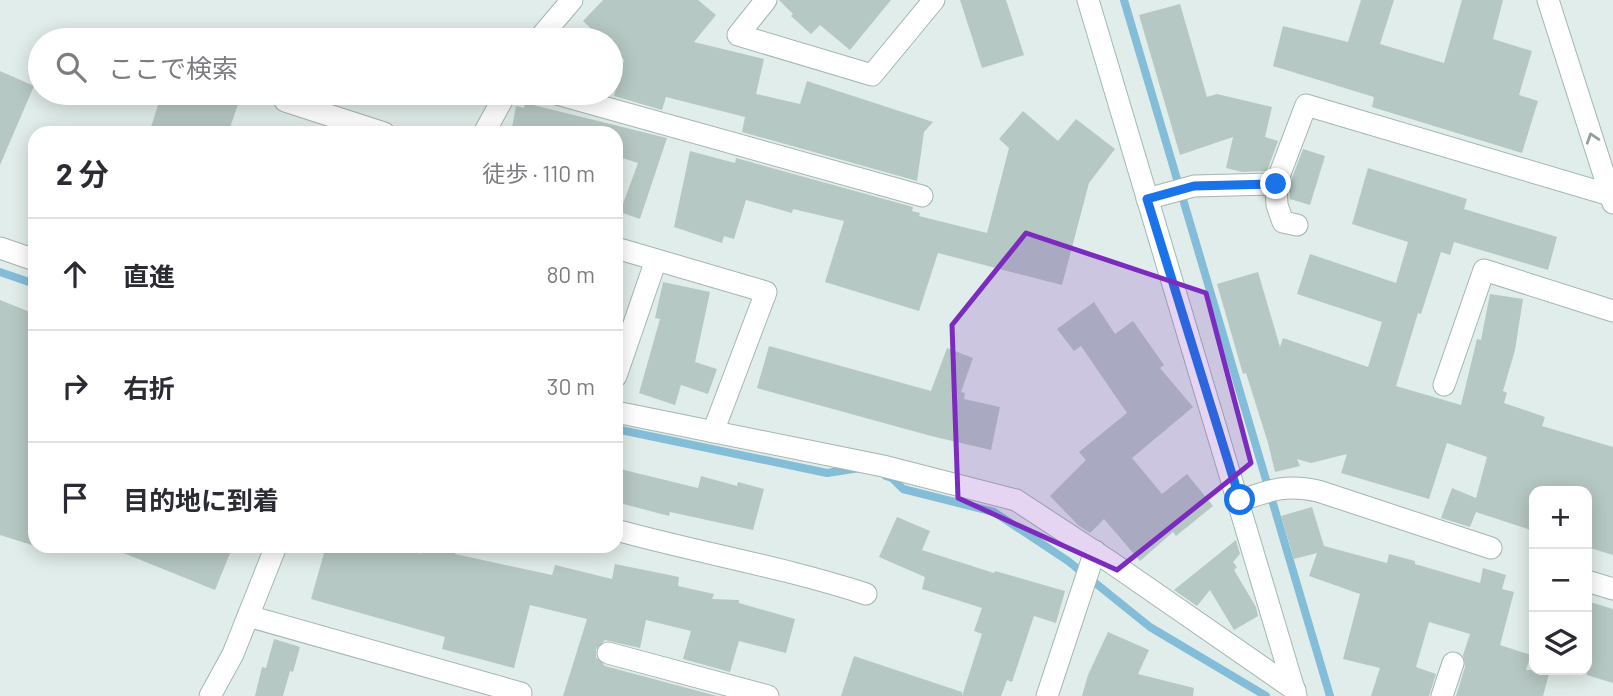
<!DOCTYPE html>
<html lang="ja">
<meta charset="utf-8">
<style>
body{margin:0;font-family:Barlow,"Noto Sans JP",sans-serif;background:#f7f7f7;color:#2b2b33}
.controls{position:absolute;right:21px;bottom:21px;display:grid;overflow:hidden;border-radius:14px;box-shadow:0 4px 18px #0003}
.controls button{width:63px;height:63px;display:grid;place-items:center;padding:0;border:0;border-bottom:2px solid #e1e1e2;background:#fff;color:#2b2b33;font:35px sans-serif}
.stop{position:absolute;width:21px;height:21px;margin:-16px;border:5px solid #1a73e8;border-radius:50%;background:#fff}
.stop.end{background:#1a73e8;border-color:#fff;box-shadow:0 2px 7px #0008}
.list{margin:0;padding:0;list-style:none}
h2{display:flex;justify-content:space-between;align-items:center;height:91px;margin:0;padding:0 28px;font-size:30px}
h2 small{font-size:23px;font-weight:400;color:#7c7c81}
.list li{display:grid;grid-template-columns:46px 1fr auto;gap:21px;align-items:center;box-sizing:border-box;height:112px;padding:0 28px;border-top:2px solid #e1e1e2}
.list b{display:block;font-size:26px;white-space:nowrap}
.list em{font-size:23px;font-style:normal;color:#7c7c81}
.icon{flex:none;width:38px;height:38px;fill:none;stroke:currentColor;stroke-width:2;stroke-linecap:round;stroke-linejoin:round}
.map{position:relative;flex:none;width:1613px;height:696px;overflow:hidden}
.search{position:absolute;background:#fff;box-shadow:0 4px 18px #0003;left:28px;top:28px;width:595px;height:77px;display:flex;align-items:center;gap:18px;box-sizing:border-box;padding:0 24px;border-radius:38px;color:#7c7c81;font-size:26px}
.panel{position:absolute;background:#fff;box-shadow:0 4px 18px #0003;left:28px;top:126px;width:595px;height:427px;border-radius:21px}
.map>svg:first-child{display:block}
.lines{fill:none;stroke-linecap:round;stroke-linejoin:round}
.stream{stroke:#84bdd7;stroke-width:8}
.building{fill:#b6c8c3}
.street-casing{stroke:#a3b6b2;stroke-width:23}
.secondary-casing{stroke:#9ebab4;stroke-width:23}
.street{stroke:#fff;stroke-width:21}
.secondary{stroke:#fff;stroke-width:21}
.oneway{stroke:#8fa09e}
.route{stroke:#1a73e8;stroke-width:9}
.marked{fill:#7b2cbf;fill-opacity:0.2;stroke:#7b2cbf;stroke-width:5;stroke-linejoin:round}
</style>
<div class="map">
<svg width="1613" height="696" viewBox="0 0 1613 696">
<rect width="100%" height="100%" fill="#e1edea"/>
<g class="lines">
<g class="stream">
<polyline points="1124,0 1330,696"/>
<polyline points="0,272 35,284"/>
<polyline points="616,429 827,473 860,468"/>
<polyline points="886,476 892,478 903,489 994,512 1068,561 1150,627 1266,696"/>
</g>
</g>
<g class="building">
<polygon points="603,0 698,0 716,15 694,42 764,59 756,94 800,104 807,81 933,122 924,132 917,181 742,132 745,117 666,97 662,110 614,96 624,60 611,47 611,40 603,40 583,21"/>
<polygon points="779,0 891,0 850,50 820,25 811,34 791,16 793,14"/>
<polygon points="960,0 1006,0 1024,55 982,68"/>
<polygon points="1361,0 1394,0 1380,44 1444,63 1462,0 1503,0 1493,39 1532,51 1519,95 1538,101 1522,153 1372,107 1374,97 1273,66 1283,26 1348,42"/>
<polygon points="1180,4 1207,97 1217,94 1272,107 1265,137 1278,141 1267,171 1242,172 1226,168 1233,137 1180,155 1139,15"/>
<polygon points="0,71 34,86 0,165"/>
<polygon points="162,93 242,93 228,133 149,133"/>
<polygon points="525,103 667,138 640,219 620,212 638,163 616,156 616,133 511,133 516,106 524,108"/>
<polygon points="1023,111 1058,141 1076,119 1115,149 1089,183 1062,285 938,253 919,311 825,282 844,221 793,209 792,213 746,200 734,239 724,236 722,243 674,227 690,151 735,163 736,158 913,207 912,211 920,213 919,216 987,233 1009,148 999,139"/>
<polygon points="1303,149 1325,156 1310,205 1290,199 1289,186"/>
<polygon points="1368,168 1467,199 1464,209 1557,237 1548,270 1454,242 1450,255 1441,252 1421,314 1418,313 1396,386 1461,405 1477,339 1481,340 1490,294 1523,299 1515,350 1503,391 1507,393 1504,403 1545,417 1542,426 1613,447 1613,555 1587,547 1587,491 1534,491 1534,531 1476,512 1470,527 1441,518 1452,488 1476,498 1487,457 1447,443 1429,499 1341,473 1347,454 1311,463 1297,459 1300,466 1275,472 1268,443 1246,373 1243,374 1217,284 1258,272 1280,347 1283,338 1368,367 1382,322 1297,294 1310,254 1396,283 1408,242 1352,224"/>
<polygon points="663,282 710,292 695,362 717,369 708,394 681,385 675,405 639,393 660,319 655,318"/>
<polygon points="0,300 35,314 35,546 0,535"/>
<polygon points="1094,302 1115,334 1133,321 1164,365 1160,368 1193,407 1132,458 1162,494 1187,474 1213,506 1176,536 1173,532 1140,561 1104,519 1090,533 1078,525 1050,496 1086,460 1079,452 1127,413 1081,346 1074,351 1057,329"/>
<polygon points="769,346 931,391 947,348 973,358 961,392 965,393 964,399 1000,407 991,450 931,436 757,388"/>
<polygon points="616,468 698,488 701,476 737,486 738,482 764,489 753,530 670,512 669,516 616,502"/>
<polygon points="1312,507 1324,546 1387,563 1389,554 1415,561 1415,564 1480,583 1483,568 1506,575 1502,589 1514,592 1500,645 1531,655 1526,670 1550,670 1543,696 1456,696 1465,667 1463,655 1470,634 1429,622 1416,667 1436,674 1429,696 1371,696 1380,668 1343,659 1360,594 1309,576 1317,553 1294,559 1281,516"/>
<polygon points="897,517 930,531 922,550 994,573 995,571 1065,591 1056,623 1034,616 1012,682 1007,680 1001,696 962,696 982,634 974,631 982,608 922,589 925,577 879,557"/>
<polygon points="1236,540 1240,554 1233,562 1237,567 1234,570 1256,607 1258,616 1234,630 1210,590 1197,606 1174,590"/>
<polygon points="106,546 233,546 215,590"/>
<polygon points="326,546 396,546 421,554 423,546 457,546 455,554 552,575 555,565 612,579 615,564 679,577 678,586 714,594 712,599 739,600 739,603 795,619 786,653 739,641 730,672 683,659 691,631 646,620 640,648 605,640 596,649 596,657 605,666 717,696 563,696 587,619 530,605 514,668 442,649 445,637 311,599"/>
<polygon points="1587,601 1613,609 1613,683 1587,675"/>
<polygon points="1108,632 1149,650 1138,674 1194,688 1193,696 1082,696 1088,675"/>
<polygon points="274,639 300,647 293,672 290,671 283,696 255,696 262,667 266,668"/>
<polygon points="854,656 962,692 962,696 841,696"/>
</g>
<g class="lines">
<g class="street-casing">
<g id="street">
<polyline points="766,0 738,35 872,75 934,0"/>
<polyline points="1548,0 1613,203"/>
<polyline points="538,40 572,0"/>
<polyline points="553,93 922,196"/>
<polyline points="285,101 384,133"/>
<polyline points="484,133 506,93"/>
<polyline points="1276,184 1277,205 1283,222 1297,225"/>
<polyline points="1147,199 1194,186 1276,184 1306,105 1610,195"/>
<polyline points="0,248 35,260"/>
<polyline points="616,248 766,292 713,432"/>
<polyline points="616,376 656,260"/>
<polyline points="1444,385 1484,270 1613,311"/>
<polyline points="616,412 883,466 1016,500 1106,559 1295,690"/>
<path d="M1239,501C1271,490 1285,484 1318,491L1491,548"/>
<path d="M616,530C699,553 784,567 866,594"/>
<polyline points="1587,581 1613,589"/>
<polyline points="248,616 521,693"/>
<polyline points="608,653 768,696"/>
<polyline points="210,696 233,654 276,546"/>
<polyline points="1047,696 1095,551"/>
<polyline points="1442,696 1453,663"/>
</g>
</g>
<g class="secondary-casing">
<polyline id="secondary" points="1088,0 1296,696"/>
</g>
<use href="#street" class="street"/>
<use href="#secondary" class="secondary"/>
</g>
<defs><path id="oneway-chevron" d="M-2-3.5L2.5 0L-2 3.5" fill="none" stroke-width="1.6" stroke-linecap="round" stroke-linejoin="round" transform="scale(1.75)"/></defs>
<use class="oneway" href="#oneway-chevron" transform="translate(1592 138) rotate(-108)"/>
<g class="lines">
<polyline class="route" points="1240,500 1147,199 1194,186 1276,184"/>
</g>
<path class="marked" d="M1026,233L1206,293L1251,463L1117,570L958,498L952,325Z"/>
</svg>
<div class="controls">
<button>+</button>
<button>−</button>
<button><svg class="icon" aria-label="layers" viewBox="0 0 24 24"><path d="M12 4l9 5-9 5-9-5zM3 14l9 5 9-5"/></svg></button>
</div>
<div class="stop" style="left:1240px;top:500px"></div>
<div class="stop end" style="left:1276px;top:184px"></div>
<div class="search"><svg class="icon" aria-label="search" viewBox="0 0 24 24"><circle cx="10" cy="10" r="6"/><path d="M15 15l6 6"/></svg>ここで検索</div>
<section class="panel">
<h2>2 分<small>徒歩 · 110 m</small></h2>
<ul class="list">
<li><svg class="icon" aria-label="ahead" viewBox="0 0 24 24"><path d="M12 20V5M6 11l6-6 6 6"/></svg><div><b>直進</b></div><em>80 m</em></li>
<li><svg class="icon" aria-label="right" viewBox="0 0 24 24"><path d="M7 20v-9h11M14 6l5 5-5 5"/></svg><div><b>右折</b></div><em>30 m</em></li>
<li><svg class="icon" aria-label="arrive" viewBox="0 0 24 24"><path d="M6 21V4h12l-3 4 3 4H6"/></svg><div><b>目的地に到着</b></div></li>
</ul>
</section>
</div>
